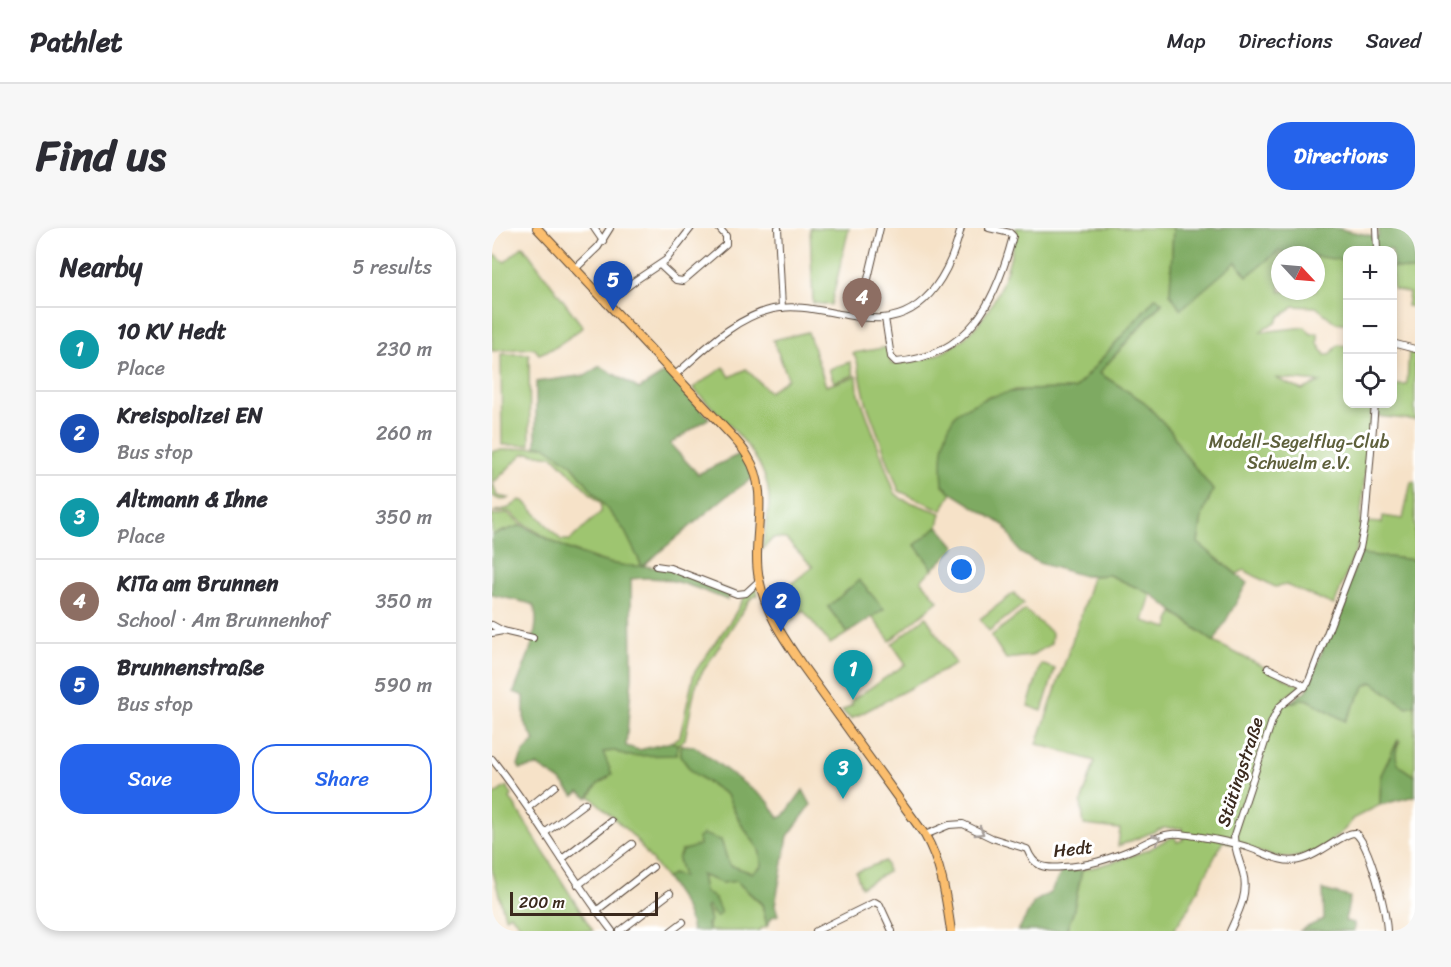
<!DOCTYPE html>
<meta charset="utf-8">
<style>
body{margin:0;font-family:Sriracha,sans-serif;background:#f7f7f7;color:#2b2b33}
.controls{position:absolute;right:18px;top:18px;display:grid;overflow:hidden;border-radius:12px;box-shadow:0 3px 9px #0003}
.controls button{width:54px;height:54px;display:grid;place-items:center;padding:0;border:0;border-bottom:2px solid #e1e1e2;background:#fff;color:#2b2b33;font:30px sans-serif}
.compass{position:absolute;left:779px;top:18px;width:54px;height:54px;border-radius:50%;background:#fff;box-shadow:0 3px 9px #0003;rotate:116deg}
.scale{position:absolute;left:18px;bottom:15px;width:148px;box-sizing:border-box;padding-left:6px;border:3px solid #3b2a1e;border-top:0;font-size:16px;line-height:21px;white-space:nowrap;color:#3b2a1e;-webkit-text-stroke:4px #fff;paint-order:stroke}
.you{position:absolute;left:470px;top:342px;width:21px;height:21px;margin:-15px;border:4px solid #fff;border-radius:50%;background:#1a73e8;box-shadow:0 0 0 9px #1a73e833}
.badge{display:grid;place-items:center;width:39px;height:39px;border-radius:50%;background:#2563eb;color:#fff;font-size:20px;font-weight:700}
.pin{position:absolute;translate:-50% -50px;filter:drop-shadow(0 2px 3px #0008)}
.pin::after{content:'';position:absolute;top:32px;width:21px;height:18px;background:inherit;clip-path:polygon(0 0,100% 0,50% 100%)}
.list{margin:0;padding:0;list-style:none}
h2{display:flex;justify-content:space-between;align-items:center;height:78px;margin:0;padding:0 24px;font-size:26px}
h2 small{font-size:20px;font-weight:400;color:#7c7c81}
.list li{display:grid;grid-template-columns:39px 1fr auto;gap:18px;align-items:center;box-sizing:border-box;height:84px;padding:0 24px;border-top:2px solid #e1e1e2}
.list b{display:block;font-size:22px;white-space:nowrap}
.list p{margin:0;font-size:20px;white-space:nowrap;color:#7c7c81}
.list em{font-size:20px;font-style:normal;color:#7c7c81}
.actions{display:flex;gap:12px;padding:18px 24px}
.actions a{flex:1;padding:14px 0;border:2px solid #2563eb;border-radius:24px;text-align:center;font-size:21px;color:#2563eb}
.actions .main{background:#2563eb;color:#fff}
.icon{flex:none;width:33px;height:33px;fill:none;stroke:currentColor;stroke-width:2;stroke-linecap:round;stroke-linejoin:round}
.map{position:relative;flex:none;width:923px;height:703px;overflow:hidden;border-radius:24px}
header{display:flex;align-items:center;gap:36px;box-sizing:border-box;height:84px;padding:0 30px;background:#fff;border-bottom:2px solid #e1e1e2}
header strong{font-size:28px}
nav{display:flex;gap:33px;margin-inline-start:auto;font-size:21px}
.intro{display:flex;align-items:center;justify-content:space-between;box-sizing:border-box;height:144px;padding:0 36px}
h1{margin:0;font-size:42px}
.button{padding:15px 27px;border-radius:24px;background:#2563eb;color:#fff;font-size:21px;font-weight:700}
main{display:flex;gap:36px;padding:0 36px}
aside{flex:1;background:#fff;border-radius:24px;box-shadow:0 3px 9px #0003}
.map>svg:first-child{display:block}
.green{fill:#9ec570;stroke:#6c7847;stroke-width:1.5;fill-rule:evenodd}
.forest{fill:#7eaa62;stroke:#5c6a40;stroke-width:1.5}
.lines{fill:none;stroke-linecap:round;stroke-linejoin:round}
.minor-casing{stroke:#574638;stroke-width:8}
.major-casing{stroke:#574638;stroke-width:10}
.minor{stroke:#fff;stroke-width:6}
.major{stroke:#fbbe6e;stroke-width:8}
.oneway{stroke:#a79f9a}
.labels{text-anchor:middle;stroke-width:6;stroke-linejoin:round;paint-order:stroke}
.park-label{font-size:18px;fill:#5e603b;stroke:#fff}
.street-label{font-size:18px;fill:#3b2a1e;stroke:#fff}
</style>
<header>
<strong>Pathlet</strong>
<nav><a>Map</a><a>Directions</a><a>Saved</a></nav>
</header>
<div class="intro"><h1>Find us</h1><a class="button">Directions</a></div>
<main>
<aside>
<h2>Nearby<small>5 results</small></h2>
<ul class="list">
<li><span class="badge" style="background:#0f9aa8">1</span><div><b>10 KV Hedt</b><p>Place</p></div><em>230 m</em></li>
<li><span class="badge" style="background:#1a4fb4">2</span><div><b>Kreispolizei EN</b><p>Bus stop</p></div><em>260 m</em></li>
<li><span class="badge" style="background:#0f9aa8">3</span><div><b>Altmann &amp; Ihne</b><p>Place</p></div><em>350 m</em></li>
<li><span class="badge" style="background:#8d6e63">4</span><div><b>KiTa am Brunnen</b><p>School · Am Brunnenhof</p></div><em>350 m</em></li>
<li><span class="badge" style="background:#1a4fb4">5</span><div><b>Brunnenstraße</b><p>Bus stop</p></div><em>590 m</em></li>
</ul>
<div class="actions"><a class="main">Save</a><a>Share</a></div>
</aside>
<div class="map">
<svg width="923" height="703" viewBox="0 0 923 703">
<rect width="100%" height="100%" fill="#fff"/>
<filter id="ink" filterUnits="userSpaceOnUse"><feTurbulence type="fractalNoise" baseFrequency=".0167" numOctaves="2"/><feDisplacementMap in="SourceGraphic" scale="12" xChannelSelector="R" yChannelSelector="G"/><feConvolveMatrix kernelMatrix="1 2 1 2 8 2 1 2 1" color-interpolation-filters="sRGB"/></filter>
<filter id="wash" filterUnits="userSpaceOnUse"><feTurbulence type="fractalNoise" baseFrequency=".008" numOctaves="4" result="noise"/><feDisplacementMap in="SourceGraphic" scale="24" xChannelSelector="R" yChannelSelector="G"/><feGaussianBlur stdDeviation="1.35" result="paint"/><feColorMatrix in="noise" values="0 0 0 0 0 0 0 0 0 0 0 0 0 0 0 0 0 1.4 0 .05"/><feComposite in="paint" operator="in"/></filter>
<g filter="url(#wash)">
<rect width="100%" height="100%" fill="#f6e2c8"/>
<g class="green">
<polygon points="318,0 357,0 339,77 321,75"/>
<path d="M524,0H681L678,66L744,34L755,48L787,23L816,27H788V63H824V28L855,33V95H844L824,79L801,78L797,83L788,88L784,95L774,99L769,104L813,99L819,106L826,105V116L833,127H838L846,117L855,118L856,176H880L868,296L871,298L864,322L842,377L794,357L783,359L752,342L745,346L706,315L710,288L721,262L691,224L679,203L651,173L607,145L670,75L664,69L583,161L523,162L512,167L494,169L451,257L460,265L450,282L407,263L374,174L365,133L361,125L396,119L399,136C418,134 436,132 453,123C497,100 518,47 524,0ZM783,150H784L828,154L810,162Z"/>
<polygon points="31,18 91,99 64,119 47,126 42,120 0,123 0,30 4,27 13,34"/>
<polygon points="900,39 923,43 923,79 915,78 917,65 901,61"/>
<path d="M316,104L334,158L365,148L366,163L403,265L410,271L449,285L446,298L423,317L441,341L429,352L446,373L398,413L380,389L391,381L336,379L356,405L338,416L311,382L292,399L279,371L321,339L294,311L281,310L270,322C272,306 277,288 277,272C277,227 229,190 201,160L232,139L238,149L254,141L277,164L296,150L281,112Z"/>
<polygon points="917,122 923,123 923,192 884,188 885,176 900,176 901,157 915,157"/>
<polygon points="9,126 37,126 38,217 10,217"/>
<polygon points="358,134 362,147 342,154 337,141"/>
<path d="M53,218L80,237L133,302L150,339L124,338L68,318L31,295L18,284H1L17,280L28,272L32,273L69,312H78L109,284V276L61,228L37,225L31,226L1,255L5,268L17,270C11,273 5,272 0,267V223Z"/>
<polygon points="919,254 923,254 923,332 868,326 875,294 890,295 891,288 911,291"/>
<polygon points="17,286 30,297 0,307 0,287"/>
<path d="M617,347L659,366L651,393L676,400L681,384L722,414L809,458L791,471L795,476L812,471L817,472L853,493L873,458L880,454L914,479L923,477V548C905,538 899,532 908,513L906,512L889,547L888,577L860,591C858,598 851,603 845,608C807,645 774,625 731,613L696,681L681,703H574L581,685L590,642C613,637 636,630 658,621C666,617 674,610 683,609L685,614L691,612L690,600H671L626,618L628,601L592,597L589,575L603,533L545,516L590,384L600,348Z"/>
<polygon points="264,357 266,367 259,370 209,446 203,460 193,511 186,516 189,517 189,529 200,544 235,567 249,596 267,621 270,638 260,645 237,637 229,612 189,623 186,631 191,649 180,646 174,651 142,609 98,568 106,556 116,550 111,524 123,523 134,528 185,516 179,514 188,508 202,445 241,389 255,365"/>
<polygon points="522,365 532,376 497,403 488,391"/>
<polygon points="533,382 560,405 559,416 539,428 514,431 499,408"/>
<polygon points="434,389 464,436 359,491 350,483 360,477 360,472 414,436 400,416"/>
<polygon points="549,436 563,441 550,483 536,478"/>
<polygon points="15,558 20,567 18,570 101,703 34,703 18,686 13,689 0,641 0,568"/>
<polygon points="393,633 396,644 369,659 364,644"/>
<polygon points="209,647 230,655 244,653 270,677 275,698 265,703 216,703 217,685 214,680 223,671 212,663"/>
</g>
<g class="forest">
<polygon points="681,0 843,0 886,9 887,0 923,0 923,43 901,39 900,22 856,22 855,33 787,23 755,48 744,34 689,81 678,66"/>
<path d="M664,69L670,74L607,145L651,173L679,203L691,224L721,262L710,288L706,315L755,355L722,414L659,366L617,347L592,348L547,335L528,325L513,298L460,265L451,257C449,234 449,206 464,186C467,183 472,181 476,179C510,159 545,162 583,161Z"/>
<path d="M108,138L147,161L174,144L217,190L178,216L206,246L250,225L261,250L232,270L151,338L177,341L240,364L235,372C202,359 176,346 139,351L140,449L134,518L147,522L179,514L185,516V527L134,528L123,523L111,524L120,546L106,556L96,570L87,564L82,568L69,553L46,538L28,541L26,537L31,525L43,513L32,494V468L22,464C30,442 52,398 41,377L36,375L0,367V307L30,297C66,317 107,340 150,338L132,302L80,237L53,218H44V154L94,147Z"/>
<polygon points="446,298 464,319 441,341 423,317"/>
<polygon points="868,326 923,332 923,477 915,479 880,454 873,458 853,493 817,472 811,471 795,476 815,462"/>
<polygon points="367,352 392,381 356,405 336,379"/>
<path d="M906,512C901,532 904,538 923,548V568L888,577L889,547Z"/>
<path d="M189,517L202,518L276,573L287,590L292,588L311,562L319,577L296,608L283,677L286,687L280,689L275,698L270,676L244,653L230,655L209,647L212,663L223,671L229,685L224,689L216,678L214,680L218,693L215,696L216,703H200C197,682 186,667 174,651L180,646L191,649L186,631L190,623L207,617L206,610L211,606L229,612L237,637L260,645L270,638L267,621L249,596L235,567L200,544L189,529Z"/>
<polygon points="590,642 581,685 574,703 526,703 542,674 558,665 570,643"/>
<polygon points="831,662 858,669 853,693 862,695 862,703 807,703 832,691"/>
</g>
</g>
<g filter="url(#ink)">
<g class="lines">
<g class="minor-casing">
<g id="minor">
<polyline points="102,0 111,13"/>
<polyline points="286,0 290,80"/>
<polyline points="884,0 885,22"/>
<polyline points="168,37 184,52 191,53 234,16 234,8 227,0"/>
<polyline points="83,41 106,19 118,0"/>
<polyline points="114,75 144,52 174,32 199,0"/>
<polyline points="367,89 388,0"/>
<path d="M393,90L399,129L404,134C478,128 504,73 521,8L518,5L497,0"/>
<polyline points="900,115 923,121"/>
<path d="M183,147C212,122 242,90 281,81C306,76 329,83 354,87C366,89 378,91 390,90C437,87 459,40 469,0"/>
<polyline points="164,338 178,340 245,366 254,365 267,353"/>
<polyline points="0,397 11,403 41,410"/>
<polyline points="0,405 11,403"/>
<polyline points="776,440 808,455 813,459"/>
<path d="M0,531C44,586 77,647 120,703"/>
<polyline points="37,579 63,558"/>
<polyline points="54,604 93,575"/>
<path d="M433,607L457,597L471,596L500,610L535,621C542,639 552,641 571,639C596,638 617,631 641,621C652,616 666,607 679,606C690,604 743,615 755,619C772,624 788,636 807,632C826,629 853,603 863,605C878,616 894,683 895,703"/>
<polyline points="70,631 119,593"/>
<polyline points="86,657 140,616"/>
<polyline points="104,683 161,639"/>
<polyline points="128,703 178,665"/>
<polyline points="179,703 191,694"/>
<polyline points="324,703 383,674 388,677 400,703"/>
<path d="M738,703C746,685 757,666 751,645C748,633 742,621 742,608L780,493L787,479L816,455L868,320L873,294L883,176"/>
</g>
</g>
<g class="major-casing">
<path id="major" d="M45,0L239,207C245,214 252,221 256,229C279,265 259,312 267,351C273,383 292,411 310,437L433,607C450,637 454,669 459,703"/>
</g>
<use href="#minor" class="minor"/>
<use href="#major" class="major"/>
</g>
<defs><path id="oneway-chevron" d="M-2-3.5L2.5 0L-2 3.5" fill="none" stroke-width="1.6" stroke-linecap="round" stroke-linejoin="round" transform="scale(1.5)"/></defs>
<g class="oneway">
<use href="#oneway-chevron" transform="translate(488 604) rotate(30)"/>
<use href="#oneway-chevron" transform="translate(665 611) rotate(-22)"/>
</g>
</g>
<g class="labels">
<g class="park-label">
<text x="807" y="220">Modell-Segelflug-Club<tspan x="807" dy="21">Schwelm e.V.</tspan></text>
</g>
<g class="street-label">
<text transform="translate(748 544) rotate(-72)" y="6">Stütingstraße</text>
<text transform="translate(581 621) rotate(-6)" y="6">Hedt</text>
</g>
</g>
</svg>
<div class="controls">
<button>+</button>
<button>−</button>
<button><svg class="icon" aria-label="locate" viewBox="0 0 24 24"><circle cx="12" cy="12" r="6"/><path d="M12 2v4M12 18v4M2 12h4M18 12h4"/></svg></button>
</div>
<svg class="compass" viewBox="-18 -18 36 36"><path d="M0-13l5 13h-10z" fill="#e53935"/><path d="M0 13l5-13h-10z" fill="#7c7c81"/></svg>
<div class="scale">200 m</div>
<div class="you"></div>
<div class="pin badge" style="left:361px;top:472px;background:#0f9aa8">1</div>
<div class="pin badge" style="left:289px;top:404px;background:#1a4fb4">2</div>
<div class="pin badge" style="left:351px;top:571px;background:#0f9aa8">3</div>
<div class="pin badge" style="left:370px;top:100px;background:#8d6e63">4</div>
<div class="pin badge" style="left:121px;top:83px;background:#1a4fb4">5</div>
</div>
</main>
